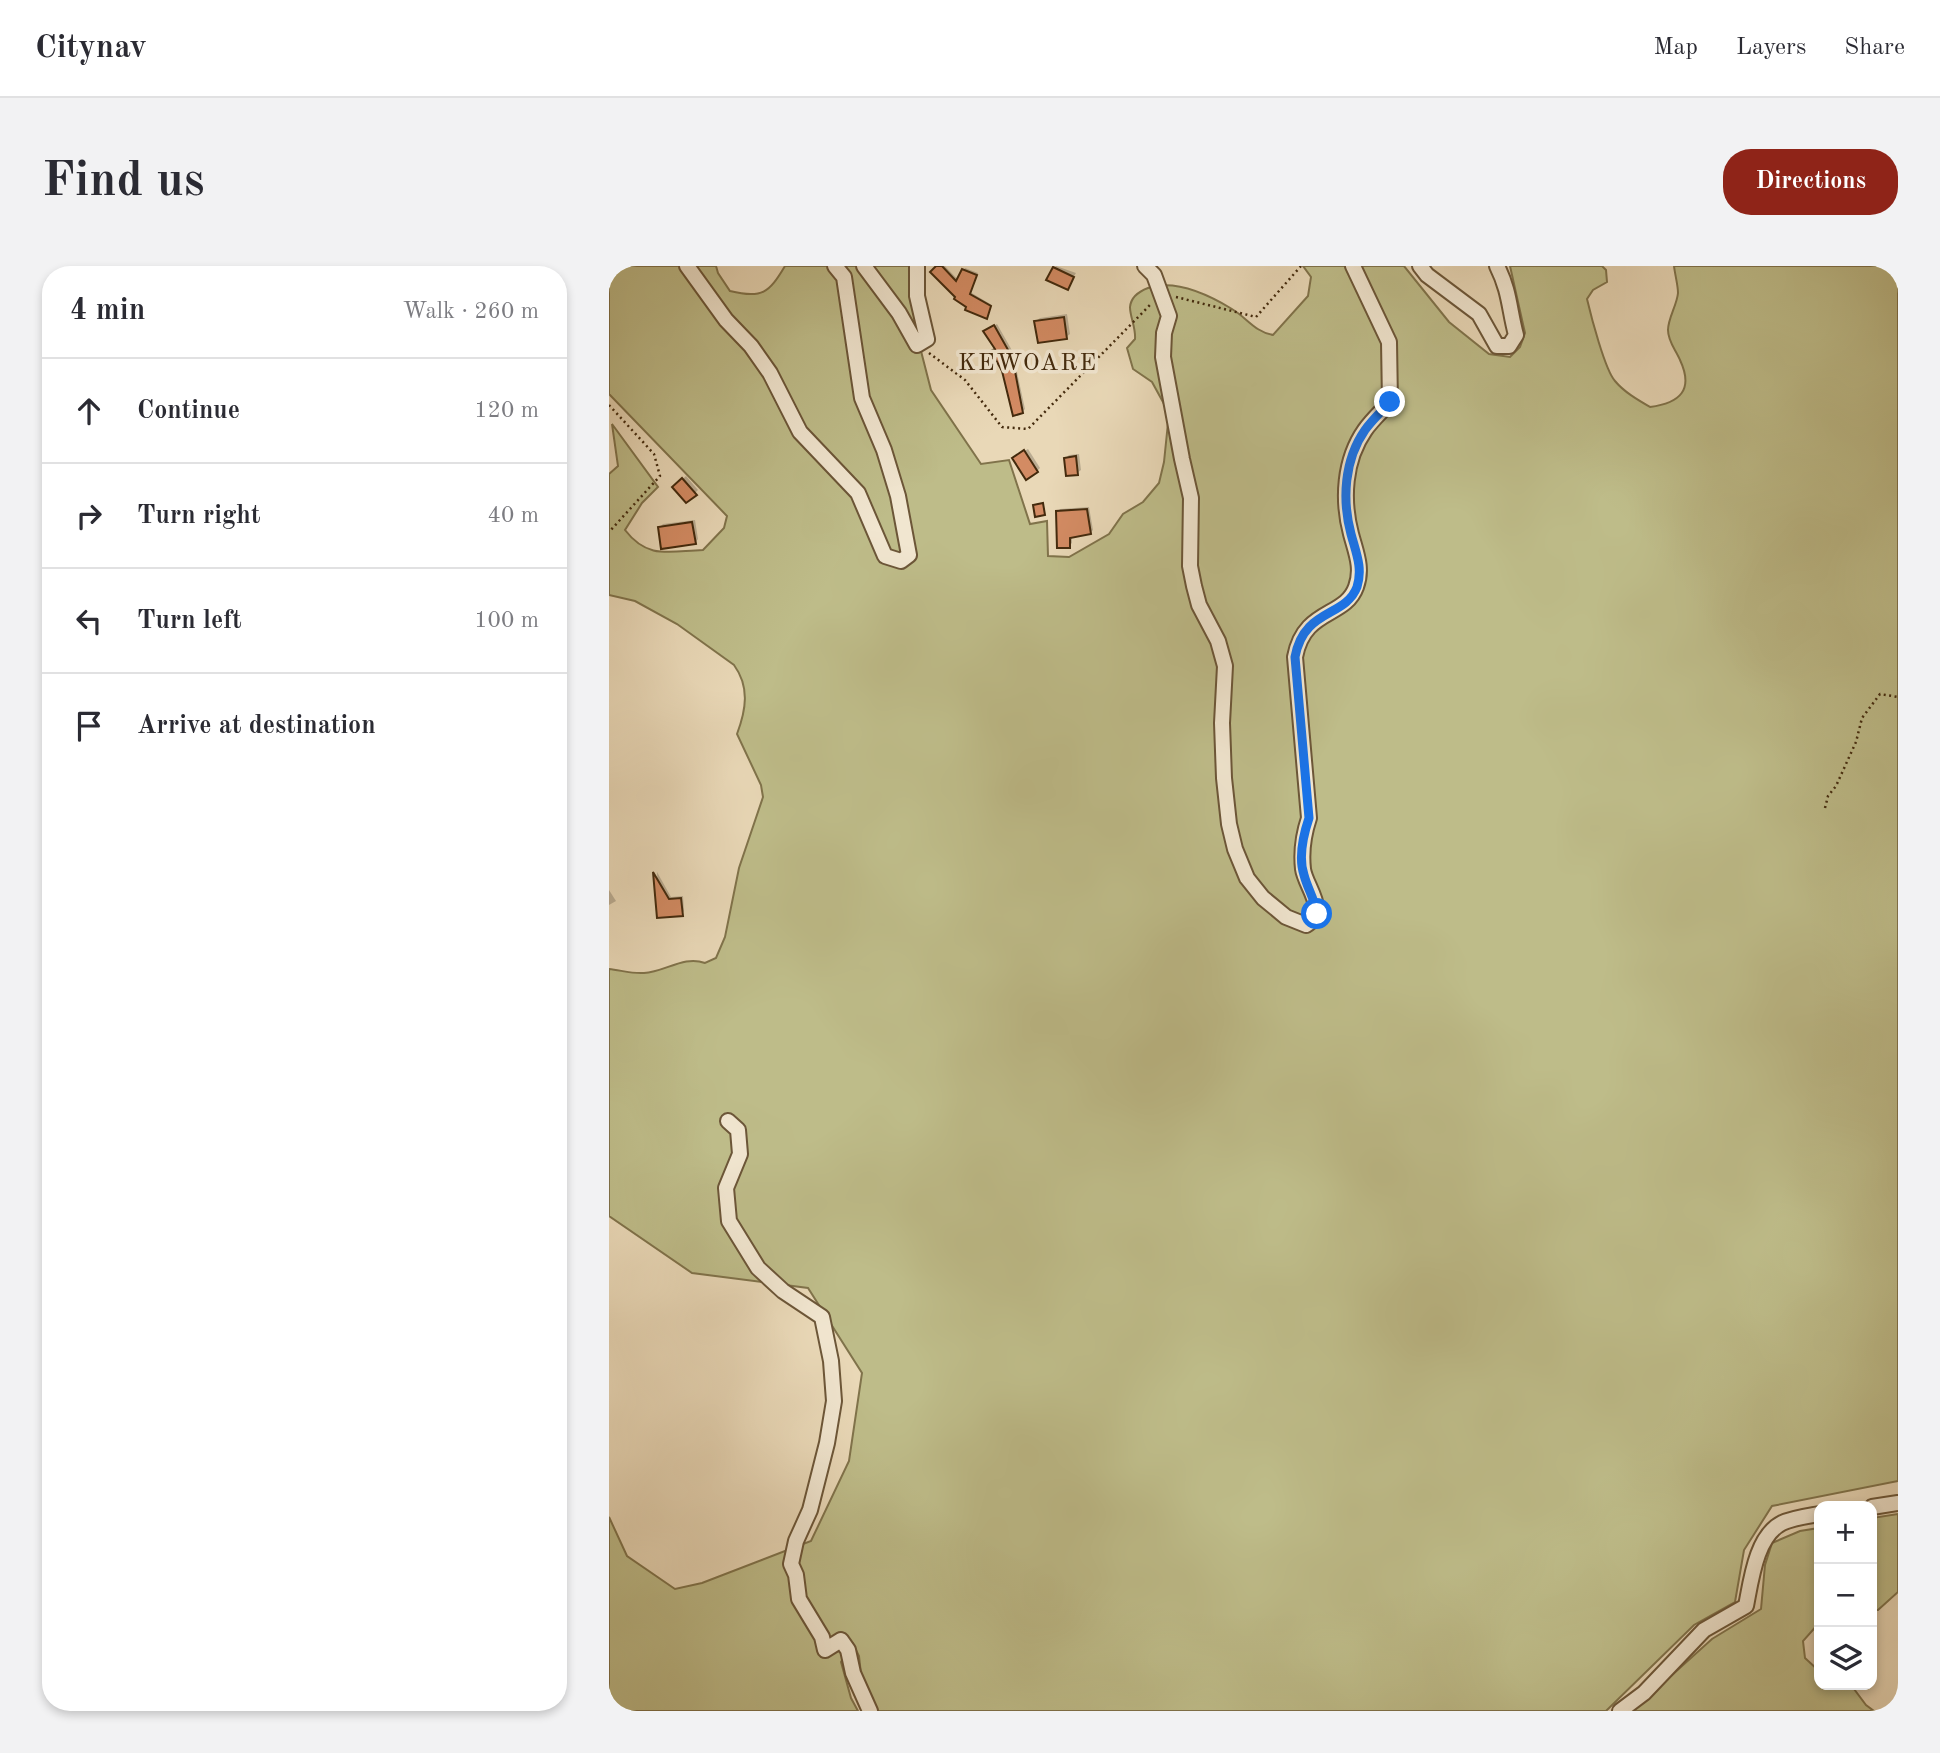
<!DOCTYPE html>
<meta charset="utf-8">
<style>
body{margin:0;font-family:"Old Standard TT",serif;background:#f2f2f3;color:#2b2b33}
.controls{position:absolute;right:21px;bottom:21px;display:grid;overflow:hidden;border-radius:14px;box-shadow:0 4px 10px #0003}
.controls button{width:63px;height:63px;display:grid;place-items:center;padding:0;border:0;border-bottom:2px solid #e1e1e2;background:#fff;color:#2b2b33;font:35px sans-serif}
.stop{position:absolute;width:21px;height:21px;margin:-16px;border:5px solid #1a73e8;border-radius:50%;background:#fff}
.stop.end{background:#1a73e8;border-color:#fff;box-shadow:0 2px 7px #0008}
.list{margin:0;padding:0;list-style:none}
h2{display:flex;justify-content:space-between;align-items:center;height:91px;margin:0;padding:0 28px;font-size:30px}
h2 small{font-size:23px;font-weight:400;color:#7c7c81}
.list li{display:grid;grid-template-columns:46px 1fr auto;gap:21px;align-items:center;box-sizing:border-box;height:105px;padding:0 28px;border-top:2px solid #e1e1e2}
.list b{display:block;font-size:26px;white-space:nowrap}
.list em{font-size:23px;font-style:normal;color:#7c7c81}
.icon{flex:none;width:38px;height:38px;fill:none;stroke:currentColor;stroke-width:2;stroke-linecap:round;stroke-linejoin:round}
.map{position:relative;flex:none;width:1289px;height:1445px;overflow:hidden;border-radius:28px}
header{display:flex;align-items:center;gap:42px;box-sizing:border-box;height:98px;padding:0 35px;background:#fff;border-bottom:2px solid #e1e1e2}
header strong{font-size:33px}
nav{display:flex;gap:38px;margin-inline-start:auto;font-size:24px}
.intro{display:flex;align-items:center;justify-content:space-between;box-sizing:border-box;height:168px;padding:0 42px}
h1{margin:0;font-size:49px}
.button{padding:18px 32px;border-radius:28px;background:#8f2418;color:#fff;font-size:24px;font-weight:700}
main{display:flex;gap:42px;padding:0 42px}
aside{flex:1;background:#fff;border-radius:28px;box-shadow:0 4px 10px #0003}
.map>svg:first-child{display:block}
.green{fill:#bebc89;stroke:#80734b;stroke-width:2}
.shadow{fill:#0003}
.building{fill:#d38b63;stroke:#432a0d;stroke-width:2}
.lines{fill:none;stroke-linecap:round;stroke-linejoin:round}
.minor-casing{stroke:#6c5638;stroke-width:18}
.path{stroke:#432a0d;stroke-width:2.5;stroke-dasharray:2 3.5;stroke-linecap:butt}
.minor{stroke:#f1e6d0;stroke-width:14}
.route{stroke:#1a73e8;stroke-width:9}
.labels{text-anchor:middle;stroke-width:7;stroke-linejoin:round;paint-order:stroke}
.quarter-label{font-size:24px;letter-spacing:2px;fill:#432a0d;stroke:#f1e6d0}
</style>
<header>
<strong>Citynav</strong>
<nav><a>Map</a><a>Layers</a><a>Share</a></nav>
</header>
<div class="intro"><h1>Find us</h1><a class="button">Directions</a></div>
<main>
<aside>
<h2>4 min<small>Walk · 260 m</small></h2>
<ul class="list">
<li><svg class="icon" aria-label="ahead" viewBox="0 0 24 24"><path d="M12 20V5M6 11l6-6 6 6"/></svg><div><b>Continue</b></div><em>120 m</em></li>
<li><svg class="icon" aria-label="right" viewBox="0 0 24 24"><path d="M7 20v-9h11M14 6l5 5-5 5"/></svg><div><b>Turn right</b></div><em>40 m</em></li>
<li><svg class="icon" aria-label="left" viewBox="0 0 24 24"><path d="M17 20v-9H6M10 6l-5 5 5 5"/></svg><div><b>Turn left</b></div><em>100 m</em></li>
<li><svg class="icon" aria-label="arrive" viewBox="0 0 24 24"><path d="M6 21V4h12l-3 4 3 4H6"/></svg><div><b>Arrive at destination</b></div></li>
</ul>
</aside>
<div class="map">
<svg width="1289" height="1445" viewBox="0 0 1289 1445">
<rect width="100%" height="100%" fill="#e9d8b7"/>
<filter id="stains"><feTurbulence type="fractalNoise" baseFrequency=".00286" numOctaves="4"/><feColorMatrix values="0 0 0 0 .2 0 0 0 0 .09 0 0 0 0 .02 0 0 0 .5 -.17"/></filter>
<radialGradient id="worn" r=".72"><stop offset=".6" stop-color="#630" stop-opacity="0"/><stop offset="1" stop-color="#630" stop-opacity=".3"/></radialGradient>
<g class="green">
<path d="M0,0H107L109,7L121,25C153,33 160,27 176,0H301L312,85L322,124L372,198L400,194L421,258L438,255L439,290L460,291L500,268L514,248L534,236L550,217L555,196L560,147L543,116L524,103L518,82L526,73C527,62 521,51 521,41C522,31 531,25 539,22C566,13 600,29 623,43C638,52 646,66 664,69L699,30L702,11L694,0H795L840,56L880,88L901,91L911,81L916,67L901,0H993L997,4L998,16L984,24L978,33C982,50 996,104 1006,115C1015,126 1029,134 1041,141C1071,137 1085,124 1071,94C1067,84 1059,76 1059,64C1059,52 1068,39 1069,27C1069,19 1066,9 1065,0H1289V1215L1163,1240L1135,1284L1126,1336L1085,1359L997,1445H268L252,1408L250,1390L244,1378L232,1396L242,1432L249,1445H0V1251L18,1290L66,1323L93,1317L202,1275L240,1195L253,1107L199,1022L83,1007L0,950V703C11,704 23,708 35,707C56,706 75,689 96,697L107,692L116,671L130,602L154,531L152,519L128,468C137,444 141,421 125,399L68,358L26,335L0,329V208L9,200L3,158L49,221L33,237L16,264C39,294 61,285 94,284L115,262L118,250L0,128Z"/>
<polygon points="1289,1248 1289,1326 1269,1344 1263,1344 1263,1252"/>
<polygon points="1210,1262 1210,1357 1194,1375 1196,1392 1210,1405 1210,1419 1242,1419 1257,1439 1265,1445 1023,1445 1103,1373 1152,1343 1156,1299 1163,1277 1191,1265"/>
</g>
<g class="shadow">
<polygon points="330,0 336,0 350,15 356,2 369,7 361,26 383,39 379,50"/>
<polygon points="447,0 467,7 458,22 445,2"/>
<polygon points="458,48 461,68 457,71 427,55 431,52"/>
<polygon points="388,58 409,95 406,97 416,143 413,146 379,63"/>
<polygon points="419,183 431,202 428,205 408,189"/>
<polygon points="470,188 472,204 468,207 457,192 460,189"/>
<polygon points="77,210 89,224 78,235 65,221"/>
<polygon points="480,241 484,264 482,266 463,270 463,277 460,280 449,246 451,243"/>
<polygon points="86,254 89,273 86,277 51,261 54,258"/>
<polygon points="48,606 62,631 74,630 75,645 73,648 50,650"/>
<polygon points="0,624 7,635 0,639"/>
</g>
<g class="building">
<polygon points="327,0 333,0 347,15 353,3 368,9 361,28 382,40 378,53 356,44 357,41 345,33 346,31 321,6"/>
<polygon points="444,1 465,11 459,24 437,14"/>
<polygon points="455,51 458,73 429,77 425,55"/>
<polygon points="385,59 407,98 405,100 414,147 404,150 393,105 382,85 386,83 374,65"/>
<polygon points="415,184 429,206 417,214 403,192"/>
<polygon points="467,190 469,209 457,210 455,192"/>
<polygon points="73,212 88,229 77,237 63,221"/>
<polygon points="434,237 436,249 426,251 424,239"/>
<polygon points="478,243 482,268 461,272 461,282 448,282 447,245"/>
<polygon points="83,256 87,278 52,283 49,261"/>
<polygon points="44,606 60,633 72,632 74,650 48,652"/>
</g>
<g class="lines">
<g class="minor-casing">
<g id="minor">
<polyline points="78,0 117,54 142,80 161,107 191,166 249,227 276,290 292,295 300,289 289,230 275,184 253,132 235,11 226,0"/>
<polyline points="255,0 290,47 308,79 318,73 308,30 308,0"/>
<path d="M536,0L545,9L560,50L555,67L554,91L573,193L582,232L581,300L585,320L590,339L609,375L616,400L613,457L615,512L620,558L626,583L638,612L654,632L677,651L697,659C721,646 696,620 694,603C692,585 694,570 700,552L686,391C695,342 736,352 747,321C754,302 747,287 742,268C733,234 735,194 756,164C763,154 773,145 781,136L780,76L744,0"/>
<path d="M811,0L818,9L870,48L888,80H900L907,69C900,43 901,26 888,0"/>
<polyline points="119,855 129,864 131,888 117,922 120,955 149,1002 174,1025 213,1051 222,1095 225,1135 218,1177 201,1244 187,1275 182,1298 187,1309 190,1333 213,1371 216,1384 232,1374 239,1384 244,1407 261,1445"/>
<polyline points="1263,1241 1289,1237"/>
<path d="M1011,1445L1035,1427L1095,1364L1137,1340C1142,1315 1147,1270 1173,1257C1183,1252 1199,1250 1210,1248"/>
</g>
</g>
<g class="path">
<polyline points="567,31 647,51 692,0"/>
<polyline points="320,87 356,114 393,161 419,163 541,39"/>
<polyline points="0,139 45,188 51,210 0,266"/>
<polyline points="1216,542 1219,530 1227,520 1247,476 1253,452 1271,428 1289,431"/>
</g>
<use href="#minor" class="minor"/>
</g>
<g class="lines">
<path class="route" d="M708,648C705,631 699,624 695,609C689,591 694,570 700,552L686,391C695,342 736,352 748,321C754,302 747,287 742,268C733,234 735,194 756,164C763,154 773,145 781,136"/>
</g>
<g class="labels">
<g class="quarter-label">
<text x="419" y="104">KEWOARE</text>
</g>
</g>
<rect width="100%" height="100%" filter="url(#stains)"/>
<rect width="100%" height="100%" fill="url(#worn)"/>
</svg>
<div class="controls">
<button>+</button>
<button>−</button>
<button><svg class="icon" aria-label="layers" viewBox="0 0 24 24"><path d="M12 4l9 5-9 5-9-5zM3 14l9 5 9-5"/></svg></button>
</div>
<div class="stop" style="left:708px;top:648px"></div>
<div class="stop end" style="left:781px;top:136px"></div>
</div>
</main>
